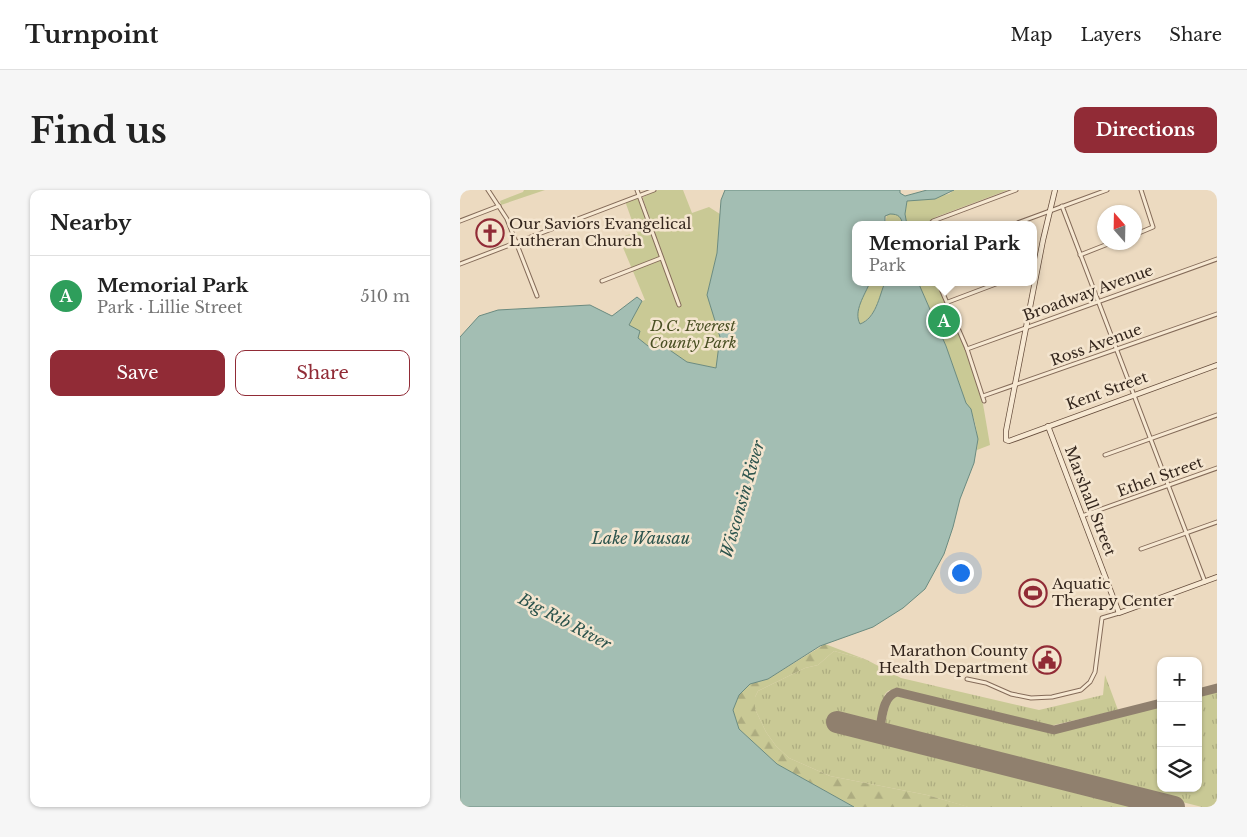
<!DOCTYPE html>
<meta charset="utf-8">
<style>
body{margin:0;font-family:"Libre Baskerville",serif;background:#f6f6f6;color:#222}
.controls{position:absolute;right:15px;bottom:15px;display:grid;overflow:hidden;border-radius:10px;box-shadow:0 1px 4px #0004}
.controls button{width:45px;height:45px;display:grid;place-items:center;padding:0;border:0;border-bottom:1px solid #e0e0e0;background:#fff;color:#222;font:25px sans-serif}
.compass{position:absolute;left:637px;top:15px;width:45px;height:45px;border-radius:50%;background:#fff;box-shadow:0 1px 4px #0004;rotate:340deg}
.you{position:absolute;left:500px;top:382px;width:18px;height:18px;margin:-12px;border:4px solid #fff;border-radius:50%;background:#1a73e8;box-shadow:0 0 0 8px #1a73e833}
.badge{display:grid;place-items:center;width:32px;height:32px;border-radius:50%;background:#912b36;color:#fff;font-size:16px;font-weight:700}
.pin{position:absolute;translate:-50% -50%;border:2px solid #fff;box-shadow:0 1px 5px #0006}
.popup{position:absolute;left:392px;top:31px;width:185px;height:65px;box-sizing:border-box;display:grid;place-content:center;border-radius:10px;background:#fff;filter:drop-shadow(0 1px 4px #0005);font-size:16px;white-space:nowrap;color:#767676}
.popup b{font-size:19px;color:#222}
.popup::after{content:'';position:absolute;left:50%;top:100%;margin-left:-10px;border:10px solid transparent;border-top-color:#fff}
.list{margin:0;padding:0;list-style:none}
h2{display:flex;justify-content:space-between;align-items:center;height:65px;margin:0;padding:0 20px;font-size:21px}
h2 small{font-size:16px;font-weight:400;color:#767676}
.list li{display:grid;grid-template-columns:32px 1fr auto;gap:15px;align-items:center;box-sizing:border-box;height:80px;padding:0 20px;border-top:1px solid #e0e0e0}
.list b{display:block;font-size:19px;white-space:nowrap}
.list p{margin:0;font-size:16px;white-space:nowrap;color:#767676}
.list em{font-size:16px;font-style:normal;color:#767676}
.actions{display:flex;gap:10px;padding:15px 20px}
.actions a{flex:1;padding:11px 0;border:1px solid #912b36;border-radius:10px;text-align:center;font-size:18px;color:#912b36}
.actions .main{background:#912b36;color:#fff}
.icon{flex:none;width:28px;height:28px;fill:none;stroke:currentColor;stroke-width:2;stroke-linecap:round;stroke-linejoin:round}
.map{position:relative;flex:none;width:757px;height:617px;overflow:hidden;border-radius:10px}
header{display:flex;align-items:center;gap:30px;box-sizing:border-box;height:70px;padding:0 25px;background:#fff;border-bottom:1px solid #e0e0e0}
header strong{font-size:24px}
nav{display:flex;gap:28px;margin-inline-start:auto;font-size:18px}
.intro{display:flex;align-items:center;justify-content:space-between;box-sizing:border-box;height:120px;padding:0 30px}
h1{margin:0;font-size:35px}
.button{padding:12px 22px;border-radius:10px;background:#912b36;color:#fff;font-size:18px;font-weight:700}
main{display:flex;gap:30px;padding:0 30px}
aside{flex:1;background:#fff;border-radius:10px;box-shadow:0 1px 4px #0004}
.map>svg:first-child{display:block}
.grass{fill:url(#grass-tufts)}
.forest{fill:url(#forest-firs)}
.green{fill:#c9c995}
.water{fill:#a3beb3;stroke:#6b8b80}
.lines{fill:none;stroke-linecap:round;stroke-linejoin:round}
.taxiway{stroke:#90806e;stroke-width:9}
.runway{stroke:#90806e;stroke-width:22}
.street-casing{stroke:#846b59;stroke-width:5}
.secondary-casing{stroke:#664d3c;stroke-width:6}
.street{stroke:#f7e9d3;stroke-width:3}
.secondary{stroke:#f7e9d3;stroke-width:4.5}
.labels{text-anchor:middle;stroke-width:5;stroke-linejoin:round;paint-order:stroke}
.poi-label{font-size:15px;fill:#34261d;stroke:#f4e5cf;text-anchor:start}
.street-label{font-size:15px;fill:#34261d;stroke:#f4e5cf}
.park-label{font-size:15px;font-style:italic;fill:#4a5024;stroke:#f4e5cf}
.water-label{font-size:16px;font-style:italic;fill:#2c544d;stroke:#f4e5cf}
</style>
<header>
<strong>Turnpoint</strong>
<nav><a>Map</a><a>Layers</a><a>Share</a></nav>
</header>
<div class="intro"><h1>Find us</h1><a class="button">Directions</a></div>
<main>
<aside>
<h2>Nearby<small></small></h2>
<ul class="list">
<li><span class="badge" style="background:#2e9e5b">A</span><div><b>Memorial Park</b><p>Park · Lillie Street</p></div><em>510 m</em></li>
</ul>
<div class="actions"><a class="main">Save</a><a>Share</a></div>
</aside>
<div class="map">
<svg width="757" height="617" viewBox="0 0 757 617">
<defs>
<pattern id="grass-tufts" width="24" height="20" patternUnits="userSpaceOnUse" patternTransform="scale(1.25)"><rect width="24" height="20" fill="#c9c995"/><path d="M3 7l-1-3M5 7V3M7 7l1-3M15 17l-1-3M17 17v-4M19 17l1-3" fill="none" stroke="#adac80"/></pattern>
<pattern id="forest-firs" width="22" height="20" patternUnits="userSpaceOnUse" patternTransform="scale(1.25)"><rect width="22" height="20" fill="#c9c995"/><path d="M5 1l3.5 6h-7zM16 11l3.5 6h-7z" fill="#adac80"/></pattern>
</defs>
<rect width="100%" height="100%" fill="#ecdac0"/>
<g class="grass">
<polygon points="374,461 407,470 441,488 579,520 643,505 645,485 658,520 590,536 436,498 428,501 425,504 416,532 409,533 380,526 376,540 681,617 508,617 467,605 370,586 329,568 316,556 306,542 295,519 295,507 298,501 345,478 358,475"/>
<polygon points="757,502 757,617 742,617 432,539 428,537 425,533 430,510 437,506 594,543 701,516 701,598 738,598 738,507"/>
</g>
<polygon class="forest" points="365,454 407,470 374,461 358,475 345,478 298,501 295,507 295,519 306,542 316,556 329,568 370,586 467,605 509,617 394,617 317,574 279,539 273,520 279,505 290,494 308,489"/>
<g class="green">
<polygon points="64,0 85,0 41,15 40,11 63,2"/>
<polygon points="198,0 223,0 232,23 249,17 260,24 257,63 247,105 260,147 256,178 227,172 201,154 188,156 178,148 169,135 182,111 185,110 159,48 176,42 165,11 179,6 220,115 183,9 183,7"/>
<polygon points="494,0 548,0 476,27 466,35 459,35 460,33 457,35 447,35 445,24 447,11 489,4"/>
<path d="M427,24C437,22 441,26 443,35H425Z"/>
<path d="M410,92H425C419,107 416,127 400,134C393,121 405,105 410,92Z"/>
<path d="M458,92H476L504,155L523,214L530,255L517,260C519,245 515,225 506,213L486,156Z"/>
</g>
<path class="water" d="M265,0H440V3L445,6L467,0H494L475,9L447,11L445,24L447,35H443C441,27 439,24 430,24L425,26V35H395V92H410C405,105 393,121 400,134C416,128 419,107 425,92H458L486,156L506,213L511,219L518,249L514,273L500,309L493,337L484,364L465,399L443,418L413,437L360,456L308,489L290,494L279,505L273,520L279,539L317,574L394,617H0V147L19,126L38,120L130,115L152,126L177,107L182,111L169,135L180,141L178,148L188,156L201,154L227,172L256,178L260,147L247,105L257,63L261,10Z"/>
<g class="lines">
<g class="taxiway">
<polyline points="738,503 757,498"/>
<path d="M419,543C422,530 422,506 437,502L594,540L701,513"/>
</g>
<polyline class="runway" points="377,532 714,617"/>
<g class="street-casing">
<g id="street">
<polyline points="28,0 47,29 77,106"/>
<polyline points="177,0 219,115"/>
<polyline points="602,16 745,392"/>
<polyline points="0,31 39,16"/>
<polyline points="469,35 473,31 556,0"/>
<polyline points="552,35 647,0"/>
<polyline points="674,45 693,37 681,0"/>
<polyline points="620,65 653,52"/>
<polyline points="0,74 194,0"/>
<polyline points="142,91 201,68"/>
<polyline points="478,92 507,159 524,211"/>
<polyline points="488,112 541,92"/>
<polyline points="507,159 757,69"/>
<polyline points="523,206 757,124"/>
<polyline points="645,265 757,225"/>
<polyline points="622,326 757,278"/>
<polyline points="681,359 757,332"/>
<polyline points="507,489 526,493 551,504 571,508 592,507 621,500 630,492 635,482 642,428 659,423"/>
</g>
</g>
<g class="secondary-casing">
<g id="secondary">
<polyline points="595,0 583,50 546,241 546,250 549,251 757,175"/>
<polyline points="588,236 659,423 757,387"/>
</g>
</g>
<use href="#street" class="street"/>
<use href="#secondary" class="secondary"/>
</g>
<defs>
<g id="church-ring" transform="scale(1.4375)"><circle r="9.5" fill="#f4e5cf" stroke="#912b36" stroke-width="1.5"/><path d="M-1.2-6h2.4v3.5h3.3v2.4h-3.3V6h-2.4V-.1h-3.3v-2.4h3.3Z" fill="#912b36"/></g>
<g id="stadium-ring" transform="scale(1.4375)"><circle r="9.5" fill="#f4e5cf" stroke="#912b36" stroke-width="1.5"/><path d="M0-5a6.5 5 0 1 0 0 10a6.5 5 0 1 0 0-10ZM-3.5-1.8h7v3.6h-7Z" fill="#912b36"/></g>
<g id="civic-ring" transform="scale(1.4375)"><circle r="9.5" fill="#f4e5cf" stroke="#912b36" stroke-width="1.5"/><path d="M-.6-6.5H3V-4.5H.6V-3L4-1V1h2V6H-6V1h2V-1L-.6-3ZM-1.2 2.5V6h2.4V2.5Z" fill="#912b36"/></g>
</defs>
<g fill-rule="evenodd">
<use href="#church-ring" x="30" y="43"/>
<use href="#stadium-ring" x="573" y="403"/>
<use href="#civic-ring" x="587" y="470"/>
</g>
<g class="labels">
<g class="poi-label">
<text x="49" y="39">Our Saviors Evangelical<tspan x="49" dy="17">Lutheran Church</tspan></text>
<text x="592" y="399">Aquatic<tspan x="592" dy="17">Therapy Center</tspan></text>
<text x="568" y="466" text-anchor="end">Marathon County<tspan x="568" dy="17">Health Department</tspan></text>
</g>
<g class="street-label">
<text transform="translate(628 103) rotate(-20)" y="5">Broadway Avenue</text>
<text transform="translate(636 155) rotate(-20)" y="5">Ross Avenue</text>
<text transform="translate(647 201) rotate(-20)" y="5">Kent Street</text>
<text transform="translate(700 287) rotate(-20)" y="5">Ethel Street</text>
<text transform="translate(630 311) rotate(69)" y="5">Marshall Street</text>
</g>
<g class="park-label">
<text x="233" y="141">D.C. Everest<tspan x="233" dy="17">County Park</tspan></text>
</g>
<g class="water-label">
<text transform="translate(282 309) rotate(-74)" y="6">Wisconsin River</text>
<text x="181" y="354">Lake Wausau</text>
<text transform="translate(105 431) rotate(28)" y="6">Big Rib River</text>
</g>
</g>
</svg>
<div class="controls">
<button>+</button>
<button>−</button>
<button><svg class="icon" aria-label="layers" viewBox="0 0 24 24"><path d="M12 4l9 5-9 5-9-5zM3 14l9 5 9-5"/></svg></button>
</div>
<svg class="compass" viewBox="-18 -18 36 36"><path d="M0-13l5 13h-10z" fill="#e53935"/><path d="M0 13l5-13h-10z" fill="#767676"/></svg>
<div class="you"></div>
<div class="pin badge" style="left:484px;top:131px;background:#2e9e5b">A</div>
<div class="popup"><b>Memorial Park</b>Park</div>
</div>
</main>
